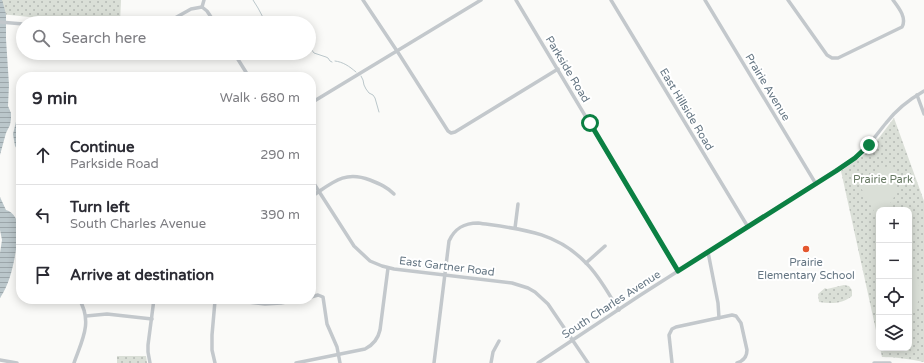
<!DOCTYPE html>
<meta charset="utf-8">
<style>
body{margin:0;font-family:"Varela Round",sans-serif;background:#f2f2f3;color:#2b2b33}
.controls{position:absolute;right:12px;bottom:12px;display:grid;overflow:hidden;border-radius:8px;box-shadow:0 2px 10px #0003}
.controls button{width:36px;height:36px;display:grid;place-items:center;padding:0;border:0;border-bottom:1px solid #e1e1e2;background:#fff;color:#2b2b33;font:20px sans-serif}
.stop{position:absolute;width:12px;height:12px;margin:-9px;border:3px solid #0b8043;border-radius:50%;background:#fff}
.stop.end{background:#0b8043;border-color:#fff;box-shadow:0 1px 4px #0008}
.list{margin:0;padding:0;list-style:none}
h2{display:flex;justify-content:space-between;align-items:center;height:52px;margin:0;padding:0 16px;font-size:17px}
h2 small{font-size:13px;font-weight:400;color:#7c7c81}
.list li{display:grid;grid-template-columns:26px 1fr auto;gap:12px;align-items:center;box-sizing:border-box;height:60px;padding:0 16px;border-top:1px solid #e1e1e2}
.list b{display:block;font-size:15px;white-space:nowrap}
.list p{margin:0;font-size:13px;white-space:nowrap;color:#7c7c81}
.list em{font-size:13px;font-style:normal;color:#7c7c81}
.icon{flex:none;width:22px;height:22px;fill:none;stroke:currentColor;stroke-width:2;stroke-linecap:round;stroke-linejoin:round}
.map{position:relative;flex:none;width:924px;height:363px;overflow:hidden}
.search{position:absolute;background:#fff;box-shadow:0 2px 10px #0003;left:16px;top:16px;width:300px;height:44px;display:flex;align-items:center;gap:10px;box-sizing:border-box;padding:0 14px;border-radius:22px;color:#7c7c81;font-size:15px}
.panel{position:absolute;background:#fff;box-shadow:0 2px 10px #0003;left:16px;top:72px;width:300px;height:232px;border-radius:16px}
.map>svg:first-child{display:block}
.grass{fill:url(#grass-dots)}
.pitch{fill:#dadfd7}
.water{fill:url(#water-rules)}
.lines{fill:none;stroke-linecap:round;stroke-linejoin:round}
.stream{stroke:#bbc7cb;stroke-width:1}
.street{stroke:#c3c8cc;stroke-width:3.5}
.route{stroke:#0b8043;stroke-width:5}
.poi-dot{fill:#e4572e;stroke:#fff;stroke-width:1.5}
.labels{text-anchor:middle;stroke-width:4;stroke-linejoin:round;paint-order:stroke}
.street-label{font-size:11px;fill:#657683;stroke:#fff}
.park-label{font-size:11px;fill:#687a64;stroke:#fff}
.poi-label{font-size:11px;fill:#657683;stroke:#fff}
</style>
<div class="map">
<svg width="924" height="363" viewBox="0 0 924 363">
<defs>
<pattern id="grass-dots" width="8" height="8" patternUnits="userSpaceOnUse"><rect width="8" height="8" fill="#dadfd7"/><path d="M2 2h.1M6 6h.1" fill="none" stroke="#b4b9b4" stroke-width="1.8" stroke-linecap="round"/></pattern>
<pattern id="water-rules" width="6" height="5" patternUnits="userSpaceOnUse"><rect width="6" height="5" fill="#bbc7cb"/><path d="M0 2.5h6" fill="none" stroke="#9ca6aa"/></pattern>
</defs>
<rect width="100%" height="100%" fill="#fafaf8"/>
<g class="grass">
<polygon points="0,0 121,0 120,23 89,23 0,14"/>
<path d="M894,118L924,201V362C910,359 896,357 882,357L880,348H909V210H879V344L841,171L869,151Z"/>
<path d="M844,285L849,286L852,290V296C843,304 830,304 819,302L818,294L825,288L827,289Z"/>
<polygon points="117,356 146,356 147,363 117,363"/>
</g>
<g class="pitch">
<path d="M893,166C900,182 898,198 884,210H879V214L876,215L860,186L862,179L884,167Z"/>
<path d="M914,271C922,286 922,304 909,316V274Z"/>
</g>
<g class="water">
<polygon points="0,0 2,0 6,14 6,39 9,85 8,106 11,113 11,119 10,125 6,133 0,155"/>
<polygon points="21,117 21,152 17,149 15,146 13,134 16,122"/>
<path d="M0,197L6,210C14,212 18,221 19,228C16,251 13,279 0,298V253L2,240L0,230Z"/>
</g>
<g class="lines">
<g class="stream">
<polyline points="253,0 258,8 266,23"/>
<polyline points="309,49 311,49 314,53 326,57 328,58 330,61 332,62"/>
<path d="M335,61C343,62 349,66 356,72"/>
<polyline points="361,76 363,80 364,85 366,89 369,93 373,95 375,98 379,112"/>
</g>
<g class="street">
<polyline points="363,0 399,54 448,131 451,133 455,132 558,69"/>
<polyline points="516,0 678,271"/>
<polyline points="611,0 748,227"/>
<polyline points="705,0 816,184"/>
<path d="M788,0L827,55L832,58H838L902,27C907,18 899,8 893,0"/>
<polyline points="202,7 204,0"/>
<polyline points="0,22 23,24"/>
<polyline points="166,23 191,9 202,7 207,11 215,23"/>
<polyline points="234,53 249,77"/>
<polyline points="917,95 924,114"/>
<polyline points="311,103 481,0"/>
<polyline points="311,179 354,246 370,261 382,266 394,269 512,283 528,288 535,292 548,304 588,363"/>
<path d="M311,197C332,183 344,170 370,180C380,184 387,187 394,194"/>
<polyline points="515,228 518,204"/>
<polyline points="708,252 718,303 719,318"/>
<polyline points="586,263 605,246"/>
<polyline points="311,297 318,295 323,297 327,324 337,347 340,363"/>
<polyline points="224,299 265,304 281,303 301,299"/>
<polyline points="86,316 107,314 152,319"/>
<polyline points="0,360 17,363"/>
<path d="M74,363C82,340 93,322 79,299"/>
<polyline points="150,363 148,352 148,345 154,299"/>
<polyline points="215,363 212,350 212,335 215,301 216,299"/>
<path d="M296,363L365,349C373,345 378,339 380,330L388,268"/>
<path d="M434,363L449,241C455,228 464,223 478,223C520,229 556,231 587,264C600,277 609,295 619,310"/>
<polyline points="491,363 493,352 499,341"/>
<path d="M538,363L639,296L855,158C868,148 876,135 886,123C896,110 910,99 924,91"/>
<path d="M672,363L669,335L672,329L676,327L732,315L736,316L741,323L747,350C747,357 743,361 737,363"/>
<polyline points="874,363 890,363"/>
</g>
</g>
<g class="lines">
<polyline class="route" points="590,123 678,271 836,171 855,158 869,145"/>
</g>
<circle class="poi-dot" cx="806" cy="249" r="4"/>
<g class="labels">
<g class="street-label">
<text transform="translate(568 69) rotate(59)" y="4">Parkside Road</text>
<text transform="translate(768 87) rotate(59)" y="4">Prairie Avenue</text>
<text transform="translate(687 109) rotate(59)" y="4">East Hillside Road</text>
<text transform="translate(447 266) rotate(7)" y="4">East Gartner Road</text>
<text transform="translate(611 304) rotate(-33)" y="4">South Charles Avenue</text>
</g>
<g class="park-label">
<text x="883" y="183">Prairie Park</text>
</g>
<g class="poi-label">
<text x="806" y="266">Prairie<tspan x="806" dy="13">Elementary School</tspan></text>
</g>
</g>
</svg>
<div class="controls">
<button>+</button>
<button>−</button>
<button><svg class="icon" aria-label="locate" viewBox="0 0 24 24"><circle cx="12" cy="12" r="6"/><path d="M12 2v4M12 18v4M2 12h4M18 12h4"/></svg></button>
<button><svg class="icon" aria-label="layers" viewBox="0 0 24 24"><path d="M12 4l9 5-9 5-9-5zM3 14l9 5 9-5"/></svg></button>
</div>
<div class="stop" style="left:590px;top:123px"></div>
<div class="stop end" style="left:869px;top:145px"></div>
<div class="search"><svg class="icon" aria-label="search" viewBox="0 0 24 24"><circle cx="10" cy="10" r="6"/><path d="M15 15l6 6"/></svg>Search here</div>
<section class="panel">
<h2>9 min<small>Walk · 680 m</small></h2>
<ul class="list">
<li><svg class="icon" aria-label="ahead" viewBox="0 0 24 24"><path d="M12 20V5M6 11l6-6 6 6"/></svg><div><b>Continue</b><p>Parkside Road</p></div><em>290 m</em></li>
<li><svg class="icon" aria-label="left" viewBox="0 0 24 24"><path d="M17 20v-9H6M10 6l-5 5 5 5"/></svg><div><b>Turn left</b><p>South Charles Avenue</p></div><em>390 m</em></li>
<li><svg class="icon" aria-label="arrive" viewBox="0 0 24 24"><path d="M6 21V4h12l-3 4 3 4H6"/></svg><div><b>Arrive at destination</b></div></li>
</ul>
</section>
</div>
